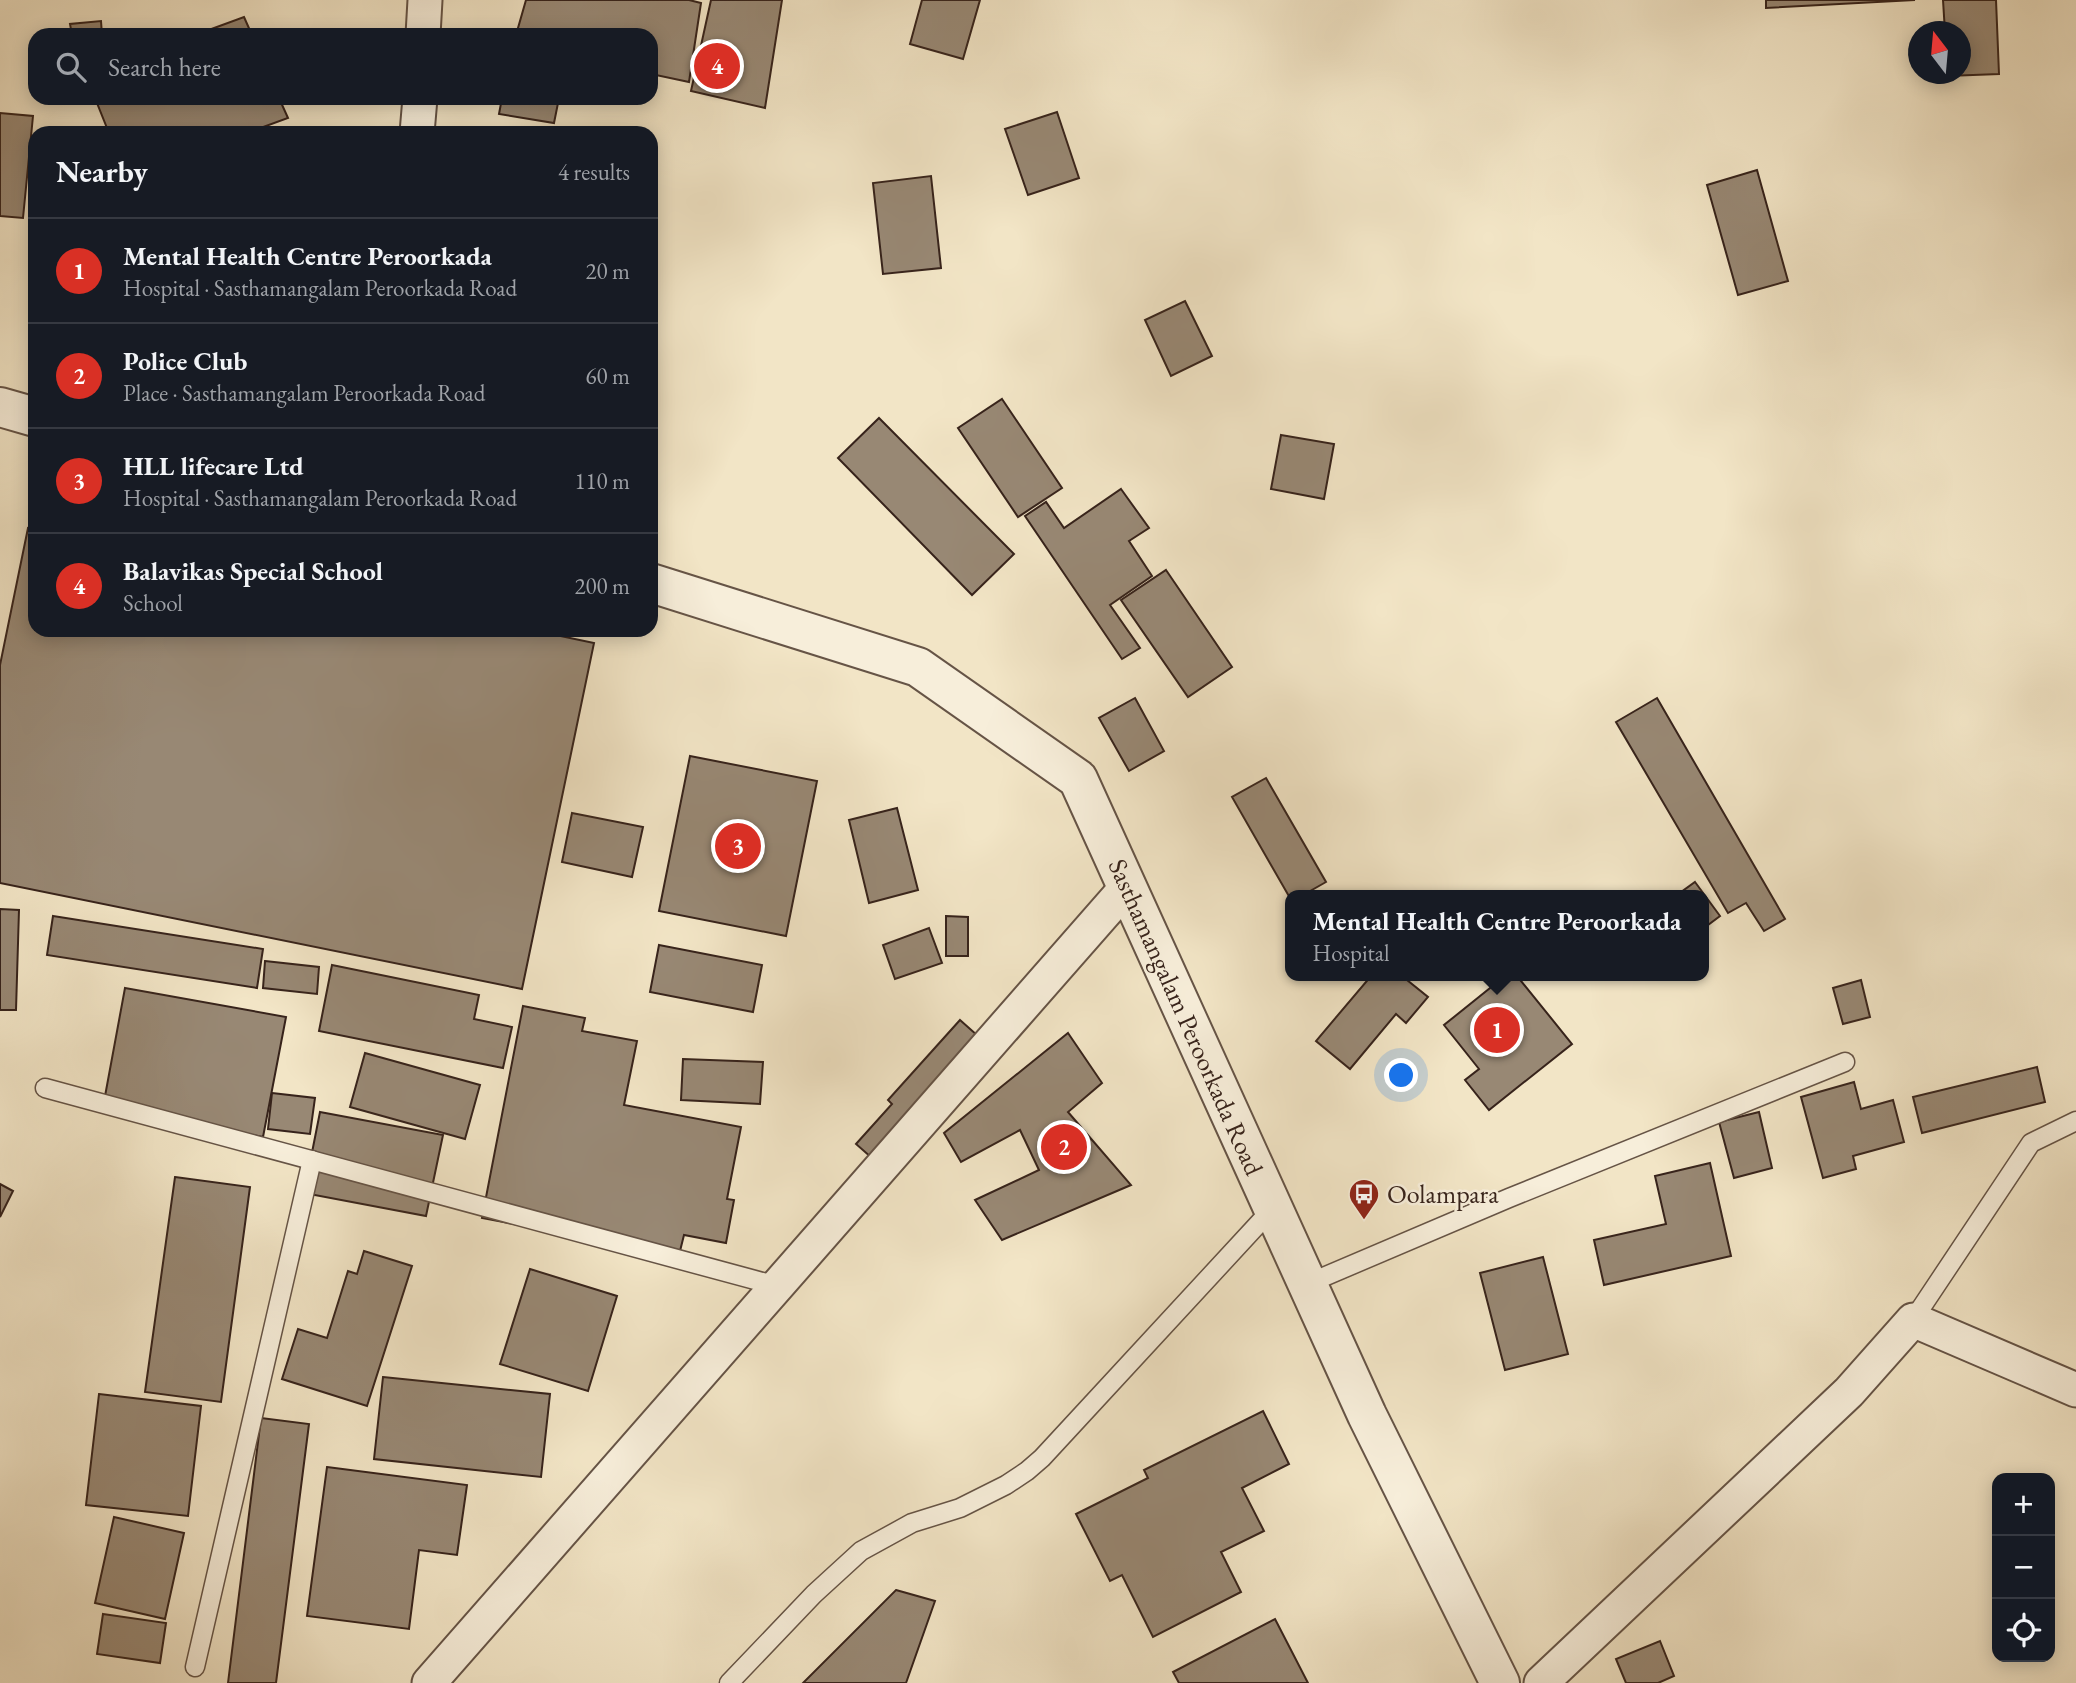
<!DOCTYPE html>
<meta charset="utf-8">
<style>
body{margin:0;font-family:"EB Garamond",serif;background:#20242c;color:#f1f3f6}
.controls{position:absolute;right:21px;bottom:21px;display:grid;overflow:hidden;border-radius:14px;box-shadow:0 4px 18px #0003}
.controls button{width:63px;height:63px;display:grid;place-items:center;padding:0;border:0;border-bottom:2px solid #363941;background:#171b24;color:#f1f3f6;font:35px sans-serif}
.compass{position:absolute;left:1908px;top:21px;width:63px;height:63px;border-radius:50%;background:#171b24;box-shadow:0 4px 18px #0003;rotate:344deg}
.you{position:absolute;left:1402px;top:1076px;width:24px;height:24px;margin:-18px;border:5px solid #fff;border-radius:50%;background:#1a73e8;box-shadow:0 0 0 10px #1a73e833}
.badge{display:grid;place-items:center;width:46px;height:46px;border-radius:50%;background:#d93025;color:#fff;font-size:23px;font-weight:700}
.pin{position:absolute;translate:-50% -50%;border:4px solid #fff;box-shadow:0 2px 7px #0006}
.popup{position:absolute;left:1285px;top:890px;width:424px;height:91px;box-sizing:border-box;display:grid;place-content:center;border-radius:14px;background:#171b24;filter:drop-shadow(0 2px 5px #0005);font-size:23px;white-space:nowrap;color:#9ea1a6}
.popup b{font-size:26px;color:#f1f3f6}
.popup::after{content:'';position:absolute;left:50%;top:100%;margin-left:-14px;border:14px solid transparent;border-top-color:#171b24}
.list{margin:0;padding:0;list-style:none}
h2{display:flex;justify-content:space-between;align-items:center;height:91px;margin:0;padding:0 28px;font-size:30px}
h2 small{font-size:23px;font-weight:400;color:#9ea1a6}
.list li{display:grid;grid-template-columns:46px 1fr auto;gap:21px;align-items:center;box-sizing:border-box;height:105px;padding:0 28px;border-top:2px solid #363941}
.list b{display:block;font-size:26px;white-space:nowrap}
.list p{margin:0;font-size:23px;white-space:nowrap;color:#9ea1a6}
.list em{font-size:23px;font-style:normal;color:#9ea1a6}
.icon{flex:none;width:38px;height:38px;fill:none;stroke:currentColor;stroke-width:2;stroke-linecap:round;stroke-linejoin:round}
.map{position:relative;flex:none;width:2076px;height:1683px;overflow:hidden}
.search{position:absolute;background:#171b24;box-shadow:0 4px 18px #0003;left:28px;top:28px;width:630px;height:77px;display:flex;align-items:center;gap:18px;box-sizing:border-box;padding:0 24px;border-radius:21px;color:#9ea1a6;font-size:26px}
.panel{position:absolute;background:#171b24;box-shadow:0 4px 18px #0003;left:28px;top:126px;width:630px;height:511px;border-radius:21px}
.map>svg:first-child{display:block}
.building{fill:#988874;stroke:#37231b;stroke-width:2}
.lines{fill:none;stroke-linecap:round;stroke-linejoin:round}
.service-casing{stroke:#665446;stroke-width:21}
.minor-casing{stroke:#665446;stroke-width:37}
.tertiary-casing{stroke:#665446;stroke-width:42}
.service{stroke:#f7eeda;stroke-width:18}
.minor{stroke:#f7eeda;stroke-width:33}
.tertiary{stroke:#f7eeda;stroke-width:38}
.labels{text-anchor:middle;stroke-width:5;stroke-linejoin:round;paint-order:stroke}
.street-label{font-size:26px;fill:#37231b;stroke:#f7eeda}
.poi-label{font-size:26px;fill:#37231b;stroke:#f7eeda;text-anchor:start}
</style>
<div class="map">
<svg width="2076" height="1683" viewBox="0 0 2076 1683">
<rect width="100%" height="100%" fill="#f2e5c6"/>
<filter id="stains"><feTurbulence type="fractalNoise" baseFrequency=".00286" numOctaves="4"/><feColorMatrix values="0 0 0 0 .2 0 0 0 0 .09 0 0 0 0 .02 0 0 0 .5 -.17"/></filter>
<radialGradient id="worn" r=".72"><stop offset=".6" stop-color="#630" stop-opacity="0"/><stop offset="1" stop-color="#630" stop-opacity=".3"/></radialGradient>
<g class="building">
<polygon points="526,0 689,0 701,3 689,82 651,74 651,35 516,35"/>
<polygon points="711,0 782,0 765,108 691,91"/>
<polygon points="922,0 980,0 963,59 910,44"/>
<polygon points="1766,0 1915,0 1766,8"/>
<polygon points="1943,0 1996,0 1999,74 1947,76 1947,74 1960,74 1960,32 1945,32"/>
<polygon points="244,17 252,35 195,35"/>
<polygon points="101,21 102,35 72,35 70,24"/>
<polygon points="95,98 279,98 288,118 247,133 109,133"/>
<polygon points="502,98 559,98 554,123 499,114"/>
<polygon points="1057,112 1079,178 1028,195 1005,129"/>
<polygon points="0,113 33,116 23,218 0,216"/>
<polygon points="1757,170 1788,281 1738,295 1707,185"/>
<polygon points="931,176 941,268 883,274 873,183"/>
<polygon points="1185,301 1212,356 1171,376 1145,320"/>
<polygon points="1002,399 1062,488 1018,517 958,428"/>
<polygon points="879,418 1014,554 972,595 838,458"/>
<polygon points="1281,435 1334,444 1324,499 1271,489"/>
<polygon points="1121,489 1149,528 1129,541 1152,576 1110,605 1140,648 1122,659 1025,516 1046,502 1064,528"/>
<polygon points="28,528 35,530 35,630 532,630 594,643 522,989 0,883 0,665"/>
<polygon points="1166,570 1232,667 1188,697 1121,600"/>
<polygon points="1135,698 1164,751 1129,771 1099,718"/>
<polygon points="1657,698 1785,919 1764,931 1746,903 1728,913 1616,722"/>
<polygon points="690,756 817,781 786,936 659,911"/>
<polygon points="1266,778 1326,882 1303,895 1290,895 1290,898 1232,797"/>
<polygon points="897,808 918,890 869,903 849,820"/>
<polygon points="572,813 643,827 632,877 562,862"/>
<polygon points="1695,882 1720,916 1704,928 1704,895 1677,895"/>
<polygon points="0,909 19,910 16,1010 0,1010"/>
<polygon points="53,916 263,949 257,988 47,955"/>
<polygon points="946,916 968,917 968,956 946,956"/>
<polygon points="929,928 942,963 895,979 883,945"/>
<polygon points="659,945 762,965 753,1012 650,992"/>
<polygon points="265,961 319,967 317,994 263,988"/>
<polygon points="332,965 479,995 474,1019 512,1027 503,1068 319,1031"/>
<polygon points="1371,976 1402,976 1428,997 1406,1023 1396,1014 1350,1069 1316,1041"/>
<polygon points="1505,976 1517,976 1572,1044 1489,1110 1465,1080 1479,1069 1444,1025"/>
<polygon points="1861,980 1870,1017 1843,1024 1833,988"/>
<polygon points="125,988 286,1017 263,1137 103,1107"/>
<polygon points="523,1006 585,1018 582,1031 637,1041 624,1105 741,1127 727,1199 734,1200 726,1243 684,1235 679,1255 482,1218"/>
<polygon points="960,1020 996,1052 888,1172 856,1144 892,1104 888,1100"/>
<polygon points="1068,1033 1102,1083 1068,1112 1131,1185 1002,1240 975,1200 1039,1170 1020,1130 961,1162 944,1133"/>
<polygon points="365,1053 480,1085 465,1139 350,1107"/>
<polygon points="683,1059 763,1062 760,1104 681,1100"/>
<polygon points="2037,1067 2045,1102 1922,1133 1913,1097"/>
<polygon points="1854,1082 1861,1109 1893,1100 1904,1142 1853,1156 1856,1169 1823,1178 1801,1097"/>
<polygon points="272,1093 315,1098 310,1134 268,1129"/>
<polygon points="320,1112 443,1135 426,1216 304,1193"/>
<polygon points="1759,1112 1772,1168 1734,1178 1719,1122"/>
<polygon points="1710,1163 1731,1256 1604,1285 1594,1240 1666,1224 1655,1176"/>
<polygon points="175,1177 250,1187 221,1402 145,1392"/>
<polygon points="0,1184 13,1191 0,1217"/>
<polygon points="364,1251 412,1266 367,1406 282,1379 298,1329 327,1338 348,1271 357,1274"/>
<polygon points="1543,1257 1568,1354 1505,1370 1480,1273"/>
<polygon points="530,1269 617,1296 588,1391 500,1364"/>
<polygon points="383,1377 550,1394 541,1477 374,1459"/>
<polygon points="99,1394 201,1406 188,1516 86,1505"/>
<polygon points="1263,1411 1289,1464 1242,1488 1264,1531 1221,1552 1241,1592 1153,1637 1122,1575 1110,1581 1076,1514 1148,1478 1144,1470"/>
<polygon points="261,1418 309,1424 276,1683 228,1683"/>
<polygon points="327,1467 467,1485 457,1555 419,1550 409,1629 307,1616"/>
<polygon points="114,1517 184,1533 165,1619 95,1603"/>
<polygon points="896,1590 935,1601 906,1683 803,1683"/>
<polygon points="103,1614 166,1623 160,1663 97,1654"/>
<polygon points="1275,1619 1308,1683 1179,1683 1173,1672"/>
<polygon points="1660,1641 1674,1676 1658,1683 1626,1683 1616,1659"/>
</g>
<g class="lines">
<g class="service-casing">
<g id="service">
<polyline points="45,1088 777,1286"/>
<polyline points="1307,1284 1509,1198 1845,1062"/>
<polyline points="1913,1320 2031,1143 2076,1121"/>
<polyline points="195,1667 312,1160"/>
<polyline points="729,1683 814,1594 861,1551 912,1523 960,1508 1006,1485 1027,1471 1042,1458 1273,1208"/>
</g>
</g>
<g class="minor-casing">
<g id="minor">
<polyline points="423,35 425,0"/>
<polyline points="417,133 420,98"/>
<polyline points="429,1683 1127,887"/>
<polyline points="1541,1683 1849,1392 1913,1320 2076,1390"/>
</g>
</g>
<g class="tertiary-casing">
<g id="tertiary">
<polyline points="0,407 35,417"/>
<polyline points="651,583 918,667 1078,779 1367,1415 1500,1683"/>
</g>
</g>
<use href="#service" class="service"/>
<use href="#minor" class="minor"/>
<use href="#tertiary" class="tertiary"/>
</g>
<defs>
<g id="bus-pin" transform="scale(1.575)"><path d="M0 17L-7.5 6A9.5 9.5 0 1 1 7.5 6Z" fill="#8f2418" stroke="#f7eeda"/><path d="M-5-6H5V4H4V6H2V4H-2V6H-4V4H-5ZM-3.5-4V0h7V-4ZM-3.5 1.2v1.5H-2V1.2ZM2 1.2v1.5H3.5V1.2Z" fill="#fff"/></g>
</defs>
<g fill-rule="evenodd">
<use href="#bus-pin" x="1364" y="1194"/>
</g>
<g class="labels">
<g class="street-label">
<text transform="translate(1186 1017) rotate(66)" y="9">Sasthamangalam Peroorkada Road</text>
</g>
<g class="poi-label">
<text x="1387" y="1203">Oolampara</text>
</g>
</g>
<rect width="100%" height="100%" filter="url(#stains)"/>
<rect width="100%" height="100%" fill="url(#worn)"/>
</svg>
<div class="controls">
<button>+</button>
<button>−</button>
<button><svg class="icon" aria-label="locate" viewBox="0 0 24 24"><circle cx="12" cy="12" r="6"/><path d="M12 2v4M12 18v4M2 12h4M18 12h4"/></svg></button>
</div>
<svg class="compass" viewBox="-18 -18 36 36"><path d="M0-13l5 13h-10z" fill="#e53935"/><path d="M0 13l5-13h-10z" fill="#9ea1a6"/></svg>
<div class="you"></div>
<div class="pin badge" style="left:1497px;top:1030px">1</div>
<div class="popup"><b>Mental Health Centre Peroorkada</b>Hospital</div>
<div class="pin badge" style="left:1064px;top:1147px">2</div>
<div class="pin badge" style="left:738px;top:846px">3</div>
<div class="pin badge" style="left:717px;top:66px">4</div>
<div class="search"><svg class="icon" aria-label="search" viewBox="0 0 24 24"><circle cx="10" cy="10" r="6"/><path d="M15 15l6 6"/></svg>Search here</div>
<section class="panel">
<h2>Nearby<small>4 results</small></h2>
<ul class="list">
<li><span class="badge">1</span><div><b>Mental Health Centre Peroorkada</b><p>Hospital · Sasthamangalam Peroorkada Road</p></div><em>20 m</em></li>
<li><span class="badge">2</span><div><b>Police Club</b><p>Place · Sasthamangalam Peroorkada Road</p></div><em>60 m</em></li>
<li><span class="badge">3</span><div><b>HLL lifecare Ltd</b><p>Hospital · Sasthamangalam Peroorkada Road</p></div><em>110 m</em></li>
<li><span class="badge">4</span><div><b>Balavikas Special School</b><p>School</p></div><em>200 m</em></li>
</ul>
</section>
</div>
